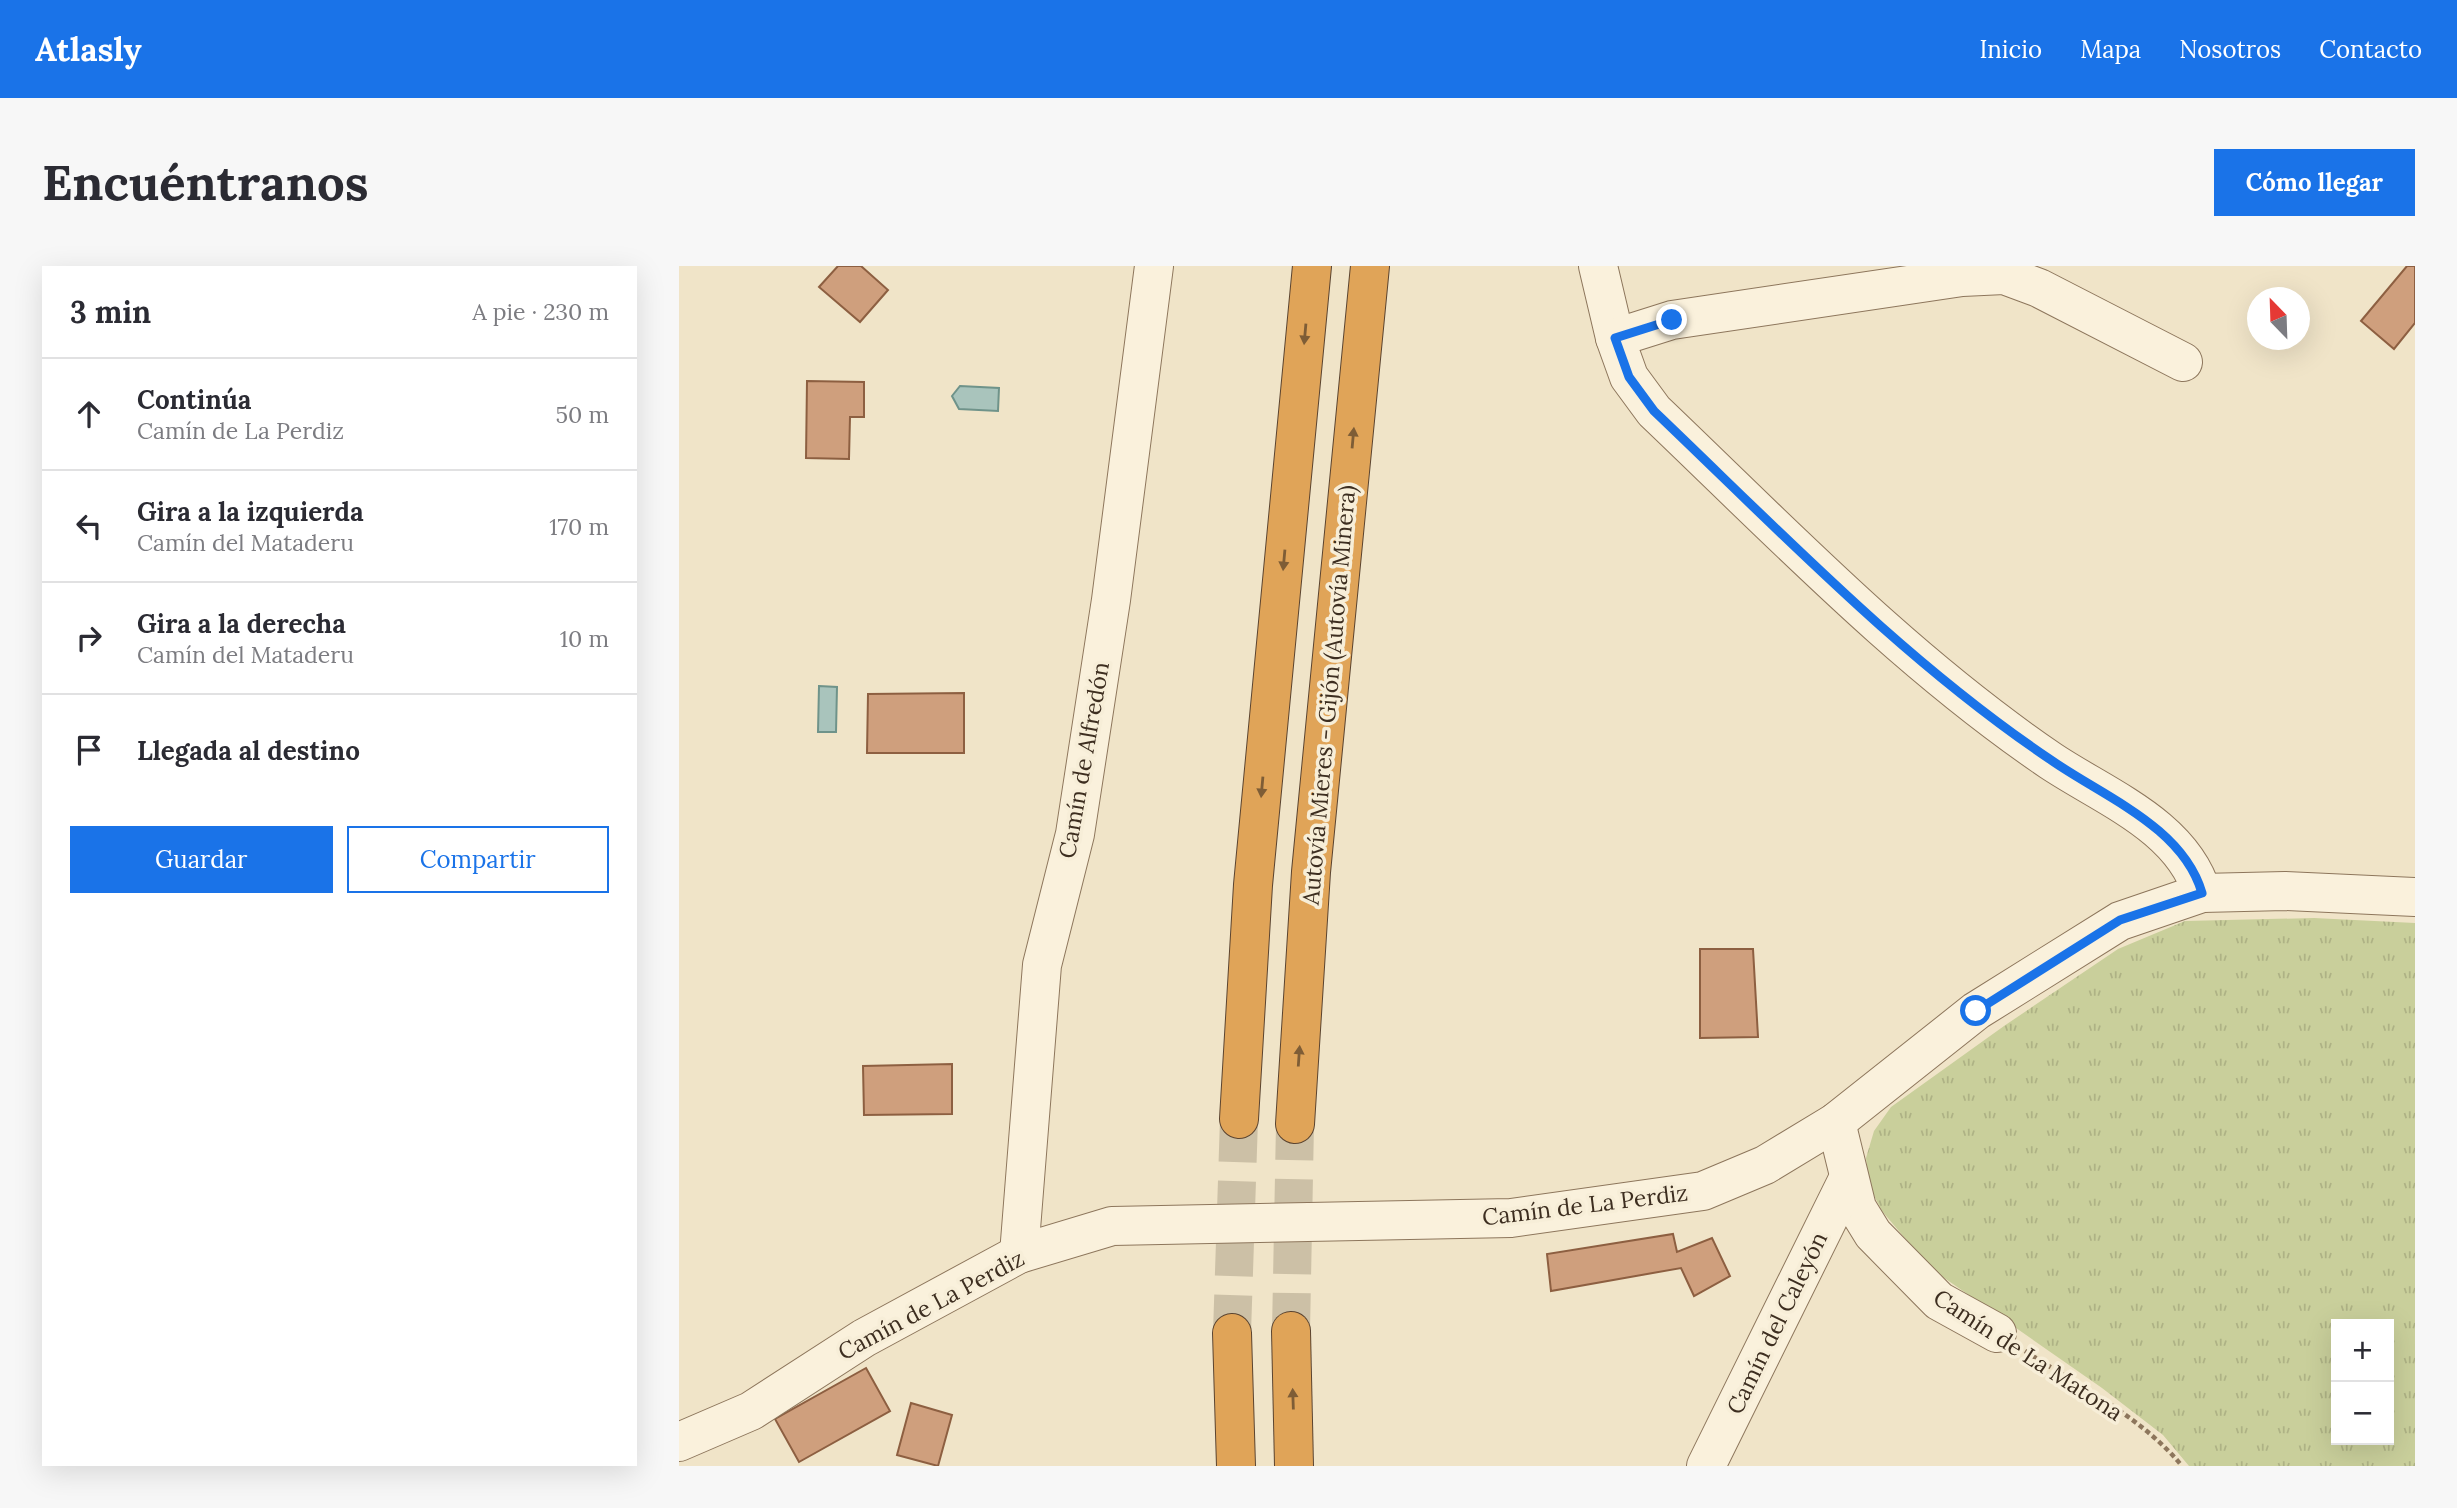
<!DOCTYPE html>
<html lang="es">
<meta charset="utf-8">
<style>
body{margin:0;font-family:Lora,serif;background:#f7f7f7;color:#2b2b33}
.controls{position:absolute;right:21px;bottom:21px;display:grid;overflow:hidden;border-radius:0px;box-shadow:0 7px 28px #0002}
.controls button{width:63px;height:63px;display:grid;place-items:center;padding:0;border:0;border-bottom:2px solid #e1e1e2;background:#fff;color:#2b2b33;font:35px sans-serif}
.compass{position:absolute;left:1568px;top:21px;width:63px;height:63px;border-radius:50%;background:#fff;box-shadow:0 7px 28px #0002;rotate:337deg}
.stop{position:absolute;width:21px;height:21px;margin:-16px;border:5px solid #1a73e8;border-radius:50%;background:#fff}
.stop.end{background:#1a73e8;border-color:#fff;box-shadow:0 2px 7px #0008}
.list{margin:0;padding:0;list-style:none}
h2{display:flex;justify-content:space-between;align-items:center;height:91px;margin:0;padding:0 28px;font-size:30px}
h2 small{font-size:23px;font-weight:400;color:#7c7c81}
.list li{display:grid;grid-template-columns:46px 1fr auto;gap:21px;align-items:center;box-sizing:border-box;height:112px;padding:0 28px;border-top:2px solid #e1e1e2}
.list b{display:block;font-size:26px;white-space:nowrap}
.list p{margin:0;font-size:23px;white-space:nowrap;color:#7c7c81}
.list em{font-size:23px;font-style:normal;color:#7c7c81}
.actions{display:flex;gap:14px;padding:21px 28px}
.actions a{flex:1;padding:16px 0;border:2px solid #1a73e8;border-radius:0px;text-align:center;font-size:24px;color:#1a73e8}
.actions .main{background:#1a73e8;color:#fff}
.icon{flex:none;width:38px;height:38px;fill:none;stroke:currentColor;stroke-width:2;stroke-linecap:round;stroke-linejoin:round}
.map{position:relative;flex:none;width:1736px;height:1200px;overflow:hidden;border-radius:0px}
header{display:flex;align-items:center;gap:42px;box-sizing:border-box;height:98px;padding:0 35px;background:#1a73e8;color:#fff}
header strong{font-size:33px}
nav{display:flex;gap:38px;margin-inline-start:auto;font-size:24px}
.intro{display:flex;align-items:center;justify-content:space-between;box-sizing:border-box;height:168px;padding:0 42px}
h1{margin:0;font-size:49px}
.button{padding:18px 32px;border-radius:0px;background:#1a73e8;color:#fff;font-size:24px;font-weight:700}
main{display:flex;gap:42px;padding:0 42px}
aside{flex:1;background:#fff;border-radius:0px;box-shadow:0 7px 28px #0002}
.map>svg:first-child{display:block}
.grass{fill:url(#grass-tufts);fill-rule:evenodd}
.water{fill:#a9c4bc;stroke:#6f938a;stroke-width:2}
.building{fill:#cf9f7d;stroke:#8d5f41;stroke-width:2}
.lines{fill:none;stroke-linecap:round;stroke-linejoin:round}
.highway-tunnel{stroke:#ccc0a6;stroke-width:38;stroke-dasharray:38 19;stroke-linecap:butt}
.minor-casing{stroke:#8d765c;stroke-width:40}
.highway-casing{stroke:#5b4430;stroke-width:40}
.path{stroke:#8d765c;stroke-width:4.5;stroke-dasharray:5 3.5;stroke-linecap:butt}
.minor{stroke:#faf1dc;stroke-width:38}
.highway{stroke:#e0a458;stroke-width:38}
.oneway{fill:#7e5d36}
.route{stroke:#1a73e8;stroke-width:9}
.labels{text-anchor:middle;stroke-width:7;stroke-linejoin:round;paint-order:stroke}
.street-label{font-size:23px;fill:#3d2e20;stroke:#f7eed8}
</style>
<header>
<strong>Atlasly</strong>
<nav><a>Inicio</a><a>Mapa</a><a>Nosotros</a><a>Contacto</a></nav>
</header>
<div class="intro"><h1>Encuéntranos</h1><a class="button">Cómo llegar</a></div>
<main>
<aside>
<h2>3 min<small>A pie · 230 m</small></h2>
<ul class="list">
<li><svg class="icon" aria-label="ahead" viewBox="0 0 24 24"><path d="M12 20V5M6 11l6-6 6 6"/></svg><div><b>Continúa</b><p>Camín de La Perdiz</p></div><em>50 m</em></li>
<li><svg class="icon" aria-label="left" viewBox="0 0 24 24"><path d="M17 20v-9H6M10 6l-5 5 5 5"/></svg><div><b>Gira a la izquierda</b><p>Camín del Mataderu</p></div><em>170 m</em></li>
<li><svg class="icon" aria-label="right" viewBox="0 0 24 24"><path d="M7 20v-9h11M14 6l5 5-5 5"/></svg><div><b>Gira a la derecha</b><p>Camín del Mataderu</p></div><em>10 m</em></li>
<li><svg class="icon" aria-label="arrive" viewBox="0 0 24 24"><path d="M6 21V4h12l-3 4 3 4H6"/></svg><div><b>Llegada al destino</b></div></li>
</ul>
<div class="actions"><a class="main">Guardar</a><a>Compartir</a></div>
</aside>
<div class="map">
<svg width="1736" height="1200" viewBox="0 0 1736 1200">
<defs>
<pattern id="grass-tufts" width="24" height="20" patternUnits="userSpaceOnUse" patternTransform="scale(1.75)"><rect width="24" height="20" fill="#c9cf9b"/><path d="M3 7l-1-3M5 7V3M7 7l1-3M15 17l-1-3M17 17v-4M19 17l1-3" fill="none" stroke="#aeb285"/></pattern>
</defs>
<rect width="100%" height="100%" fill="#f0e4c8"/>
<path class="grass" d="M1635,652L1736,657V1200H1510L1484,1169L1423,1122L1251,1002L1203,945L1190,920L1187,892L1195,865L1212,841L1325,760L1439,683L1506,655ZM1657,1058H1710V1174H1657Z"/>
<g class="water">
<polygon points="281,120 320,122 319,145 280,143 273,130"/>
<polygon points="140,420 158,421 157,466 139,466"/>
</g>
<g class="building">
<polygon points="159,0 182,0 209,24 181,56 140,21"/>
<polygon points="1728,0 1736,0 1736,57 1715,83 1682,55"/>
<polygon points="128,115 185,116 185,151 171,151 170,193 127,192"/>
<polygon points="285,427 285,487 188,487 189,428"/>
<polygon points="1021,683 1074,683 1079,771 1021,772"/>
<polygon points="273,798 273,848 185,849 184,800"/>
<polygon points="994,968 998,986 1033,972 1051,1010 1015,1030 1002,1002 872,1025 868,988"/>
<polygon points="187,1102 211,1145 120,1196 96,1153"/>
<polygon points="232,1137 273,1149 259,1200 218,1189"/>
</g>
<g class="lines">
<g class="highway-tunnel">
<polyline points="612,1065 616,858"/>
<polyline points="553,1067 560,853"/>
</g>
<g class="minor-casing">
<g id="minor">
<polyline points="919,0 936,72"/>
<path d="M1504,96L1360,22L1325,9L1283,11L993,54L936,72L950,111L975,145C1103,267 1225,395 1372,495C1426,531 1503,560 1523,627"/>
<polyline points="1157,856 1178,942 1194,968 1260,1035 1318,1067"/>
<polyline points="340,988 363,699 396,568 432,334 475,0"/>
<polyline points="0,1176 72,1145 185,1072 340,988 433,960 832,952 1024,925 1086,899 1157,856 1297,745 1441,655 1523,627 1606,625 1736,631"/>
<polyline points="1027,1200 1169,913"/>
</g>
</g>
<g class="highway-casing">
<g id="highway">
<polyline points="560,853 574,619 633,0"/>
<polyline points="616,858 632,606 691,0"/>
<polyline points="612,1065 615,1200"/>
<polyline points="553,1067 557,1200"/>
</g>
</g>
<path class="path" d="M1346,1085C1398,1119 1463,1151 1503,1200"/>
<use href="#minor" class="minor"/>
<use href="#highway" class="highway"/>
</g>
<defs><path id="oneway-solid" d="M-6-.8H1V-3.2L6.5 0L1 3.2V.8H-6Z" transform="scale(1.75)"/></defs>
<g class="oneway">
<use href="#oneway-solid" transform="translate(626 68) rotate(95)"/>
<use href="#oneway-solid" transform="translate(674 172) rotate(-85)"/>
<use href="#oneway-solid" transform="translate(605 294) rotate(95)"/>
<use href="#oneway-solid" transform="translate(583 521) rotate(95)"/>
<use href="#oneway-solid" transform="translate(620 790) rotate(-86)"/>
<use href="#oneway-solid" transform="translate(614 1133) rotate(-92)"/>
</g>
<g class="lines">
<path class="route" d="M993,54L936,72L950,111L975,145C1103,267 1225,395 1372,494C1425,531 1504,561 1523,627L1441,654L1297,745"/>
</g>
<g class="labels">
<g class="street-label">
<text transform="translate(650 429) rotate(-85)" y="8">Autovía Mieres - Gijón (Autovía Minera)</text>
<text transform="translate(405 494) rotate(-80)" y="8">Camín de Alfredón</text>
<text transform="translate(906 939) rotate(-7)" y="8">Camín de La Perdiz</text>
<text transform="translate(252 1039) rotate(-28)" y="8">Camín de La Perdiz</text>
<text transform="translate(1098 1057) rotate(-64)" y="8">Camín del Caleyón</text>
<text transform="translate(1349 1089) rotate(33)" y="8">Camín de La Matona</text>
</g>
</g>
</svg>
<div class="controls">
<button>+</button>
<button>−</button>
</div>
<svg class="compass" viewBox="-18 -18 36 36"><path d="M0-13l5 13h-10z" fill="#e53935"/><path d="M0 13l5-13h-10z" fill="#7c7c81"/></svg>
<div class="stop" style="left:1297px;top:745px"></div>
<div class="stop end" style="left:993px;top:54px"></div>
</div>
</main>
